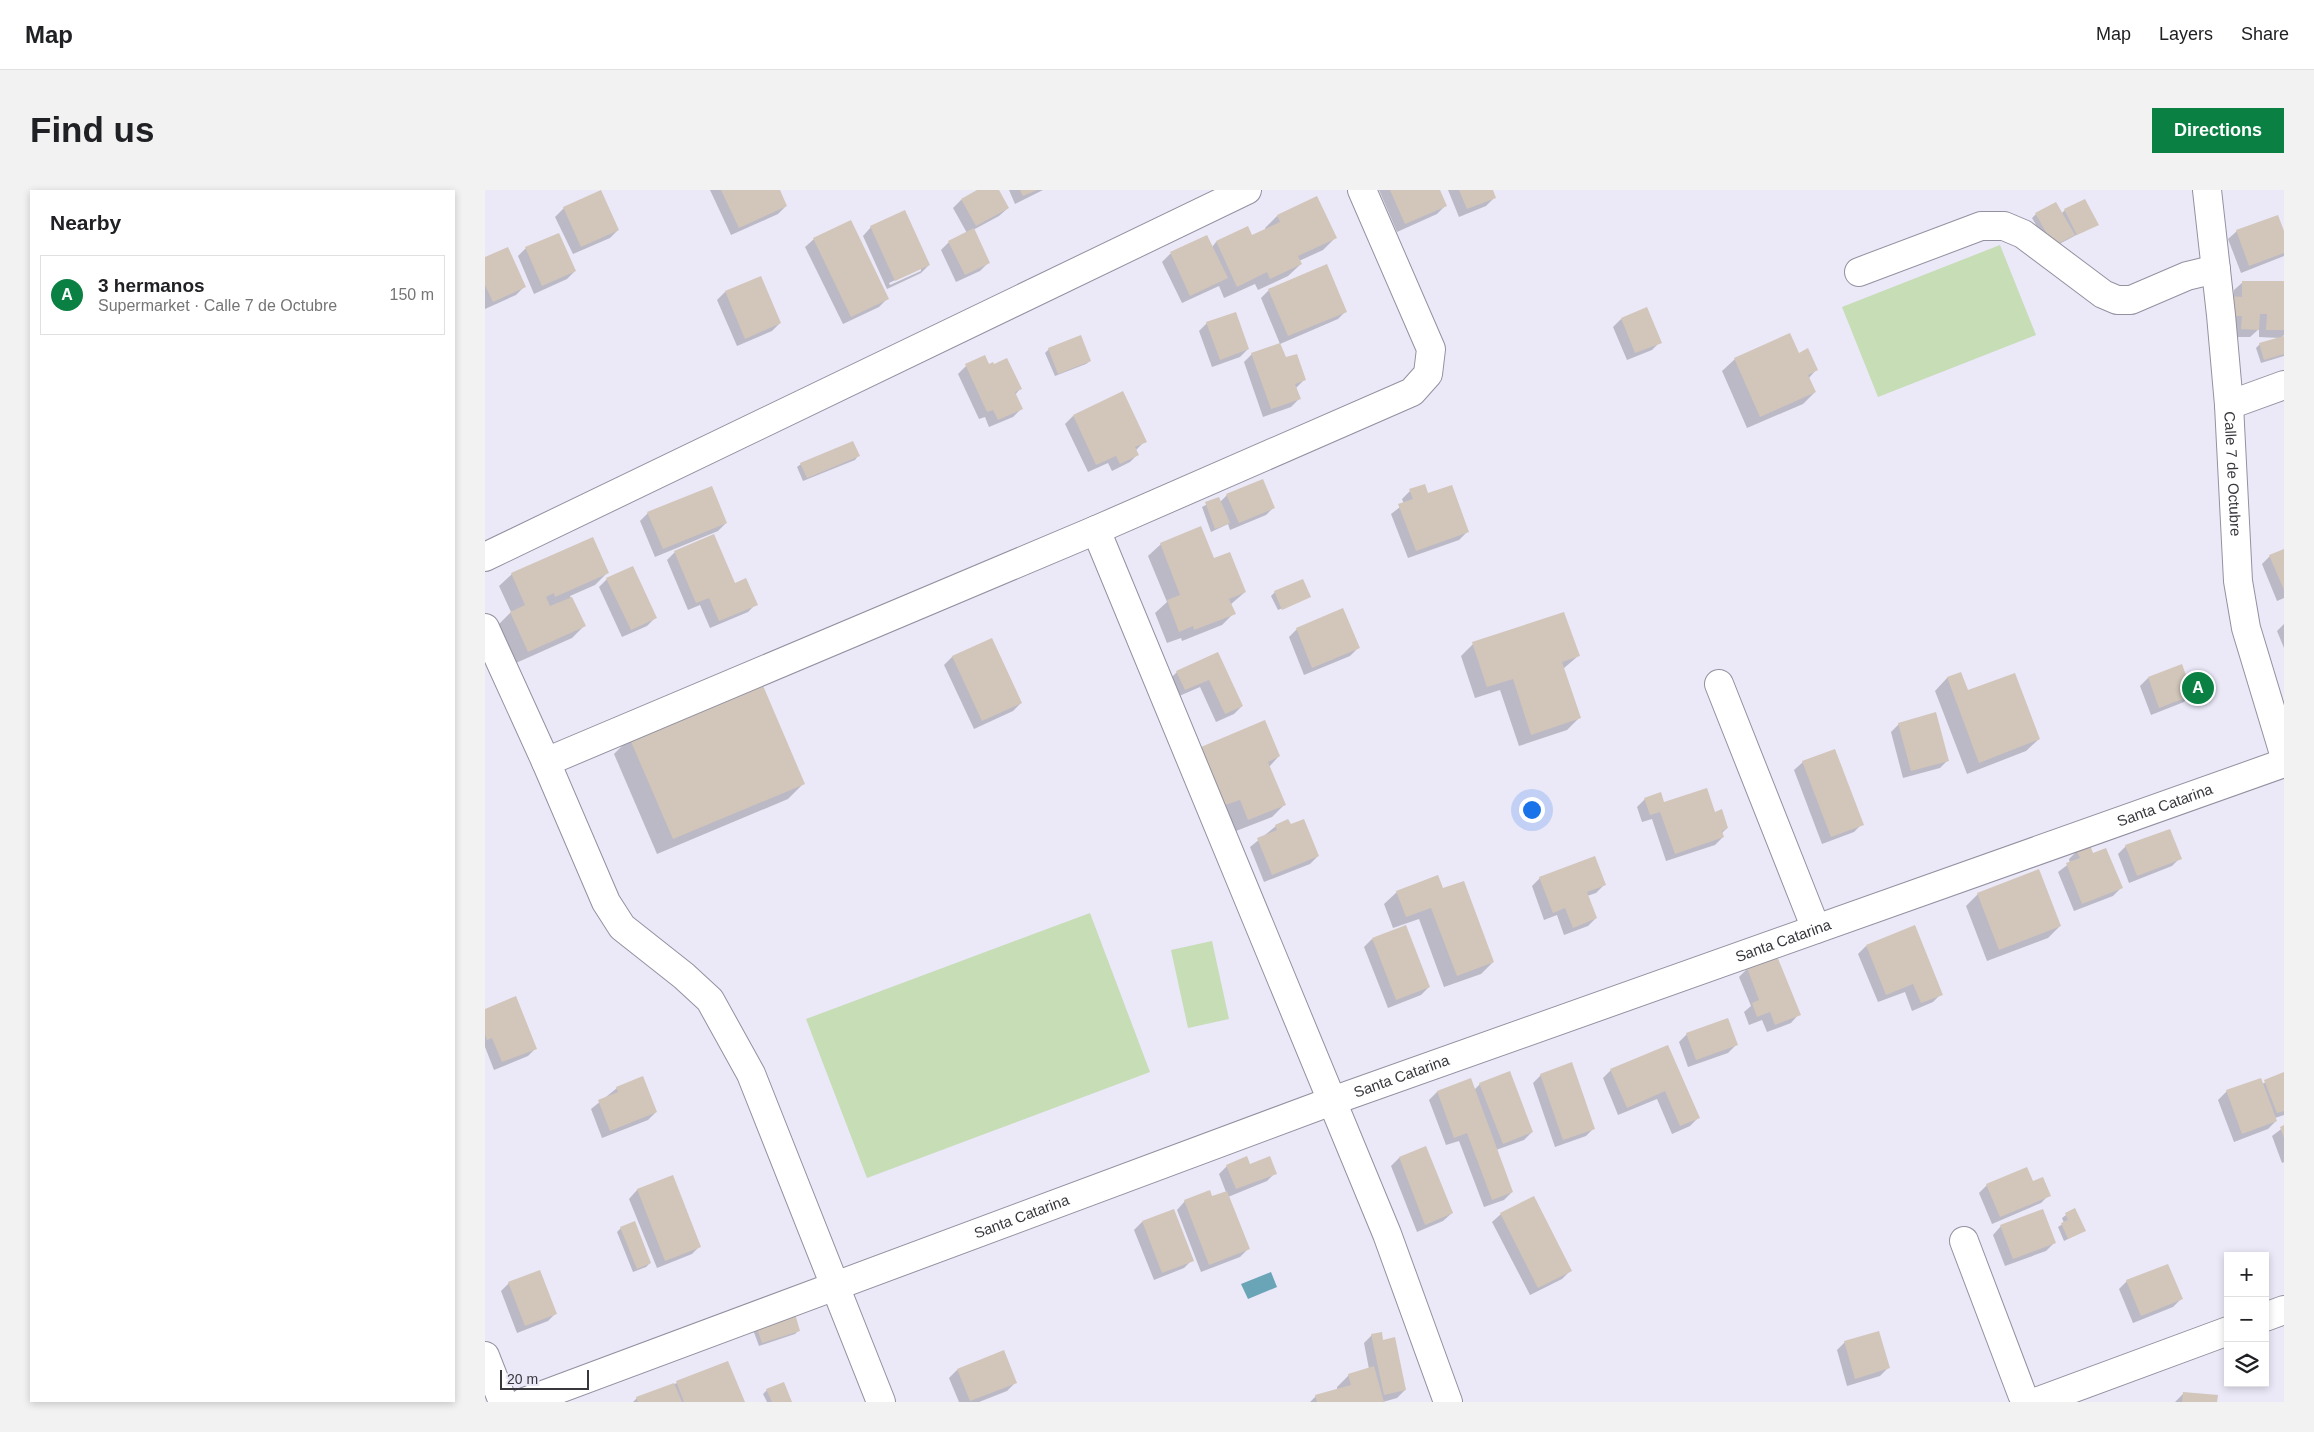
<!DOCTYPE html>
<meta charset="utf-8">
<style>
body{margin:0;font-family:Helvetica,sans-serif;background:#f2f2f2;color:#202124}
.controls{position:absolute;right:15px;bottom:15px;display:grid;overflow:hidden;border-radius:0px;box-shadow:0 2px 8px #0003}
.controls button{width:45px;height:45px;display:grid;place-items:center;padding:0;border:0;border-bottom:1px solid #e0e0e0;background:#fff;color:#202124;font:25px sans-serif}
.scale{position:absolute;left:15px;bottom:12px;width:89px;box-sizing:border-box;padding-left:5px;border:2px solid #38373d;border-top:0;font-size:14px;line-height:18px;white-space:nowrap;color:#38373d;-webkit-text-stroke:4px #ebe8f8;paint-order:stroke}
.you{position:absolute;left:1046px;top:619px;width:18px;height:18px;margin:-12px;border:4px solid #fff;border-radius:50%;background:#1a73e8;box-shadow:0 0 0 8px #1a73e833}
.badge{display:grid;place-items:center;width:32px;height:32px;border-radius:50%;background:#0b8043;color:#fff;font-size:16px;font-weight:700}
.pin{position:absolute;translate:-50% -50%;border:2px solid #fff;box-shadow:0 1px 5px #0006}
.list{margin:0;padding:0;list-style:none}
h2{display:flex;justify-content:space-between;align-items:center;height:65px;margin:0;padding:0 20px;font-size:21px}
h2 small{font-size:16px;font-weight:400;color:#757577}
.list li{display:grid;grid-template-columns:32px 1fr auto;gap:15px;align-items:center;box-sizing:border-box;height:80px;margin:0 10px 10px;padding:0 10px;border:1px solid #e0e0e0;border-radius:0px}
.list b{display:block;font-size:19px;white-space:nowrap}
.list p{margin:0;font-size:16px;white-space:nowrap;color:#757577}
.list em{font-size:16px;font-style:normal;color:#757577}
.icon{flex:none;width:28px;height:28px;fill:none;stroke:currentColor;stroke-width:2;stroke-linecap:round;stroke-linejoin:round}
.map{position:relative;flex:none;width:1799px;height:1212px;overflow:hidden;border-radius:0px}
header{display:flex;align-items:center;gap:30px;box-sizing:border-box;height:70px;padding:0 25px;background:#fff;border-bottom:1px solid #e0e0e0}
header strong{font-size:24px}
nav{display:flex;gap:28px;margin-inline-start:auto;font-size:18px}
.intro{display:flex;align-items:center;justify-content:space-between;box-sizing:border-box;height:120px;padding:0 30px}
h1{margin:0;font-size:35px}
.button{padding:12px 22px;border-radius:0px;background:#0b8043;color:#fff;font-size:18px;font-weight:700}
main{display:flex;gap:30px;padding:0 30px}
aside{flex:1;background:#fff;border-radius:0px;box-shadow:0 2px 8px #0003}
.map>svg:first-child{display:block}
.green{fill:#c6ddb6}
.water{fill:#6aa4b7}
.shadow{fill:#0003;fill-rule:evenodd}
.building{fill:#d1c6b9}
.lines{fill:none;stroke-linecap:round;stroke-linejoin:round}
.minor-casing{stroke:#9391a0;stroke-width:30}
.minor{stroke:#fff;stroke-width:28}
.labels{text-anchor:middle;stroke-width:4;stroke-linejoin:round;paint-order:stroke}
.street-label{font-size:15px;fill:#38373d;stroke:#ebe8f8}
</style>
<header>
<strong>Map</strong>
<nav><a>Map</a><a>Layers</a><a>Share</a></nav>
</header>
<div class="intro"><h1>Find us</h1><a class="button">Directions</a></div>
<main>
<aside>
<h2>Nearby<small></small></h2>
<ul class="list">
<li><span class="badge">A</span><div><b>3 hermanos</b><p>Supermarket · Calle 7 de Octubre</p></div><em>150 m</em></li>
</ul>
</aside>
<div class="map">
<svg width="1799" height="1212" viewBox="0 0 1799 1212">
<rect width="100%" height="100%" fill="#ebe8f8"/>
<g class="green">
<polygon points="1515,55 1551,145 1393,207 1357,117"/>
<polygon points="605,723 665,882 382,988 321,829"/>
<polygon points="727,751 744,829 703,838 686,760"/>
</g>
<polygon class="water" points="786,1082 792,1097 763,1109 756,1094"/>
<g class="shadow">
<polygon points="225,0 294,0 301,16 293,24 246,45"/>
<polygon points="494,0 513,0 523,18 514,26 488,40 503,73 495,81 471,92 456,60 464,52 482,43 468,18 476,10"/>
<polygon points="524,0 558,0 530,14"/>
<polygon points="894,0 953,0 960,16 952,24 912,42"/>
<polygon points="963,0 1006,0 1009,8 1001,16 974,27"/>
<polygon points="115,2 133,40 125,48 88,64 70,27 79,18"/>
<polygon points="1580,20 1612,34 1565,59 1547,28 1551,24 1576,24"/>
<path d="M419,22L444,75L436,83L402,99L378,46L386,37ZM436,78V81L405,95L404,93Z"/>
<polygon points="792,26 850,48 838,60 814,71 816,74 803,86 773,100 770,94 739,108 734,96 697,113 677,72 685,64 722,46 727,57 731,52 762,38 766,47 781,40 780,38"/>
<polygon points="1752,41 1799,44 1799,66 1756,83 1743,49"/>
<polygon points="329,49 402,109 394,117 358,134 320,57"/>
<polygon points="41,58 90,81 82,89 49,104 33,66"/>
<polygon points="0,68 39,97 31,105 0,119"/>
<polygon points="275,88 295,133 287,141 252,156 232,110 240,102"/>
<polygon points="1758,92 1799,93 1799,145 1796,148 1799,147 1799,166 1776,173 1771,158 1775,154 1795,148 1774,147 1774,139 1765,147 1749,147 1749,100"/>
<polygon points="784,100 861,121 853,129 795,154 776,108"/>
<polygon points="1136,129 1175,152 1167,160 1142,170 1128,137"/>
<polygon points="722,133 763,159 755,167 727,177 714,141"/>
<polygon points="564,159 605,171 601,174 570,186 560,163"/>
<polygon points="767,164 800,169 819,190 811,198 814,209 806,217 778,227 759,172"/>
<polygon points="1313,164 1331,180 1324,188 1330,202 1318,214 1262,238 1237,181 1250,169"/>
<polygon points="504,175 535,199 530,205 536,219 528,227 504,237 500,227 494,229 473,184 481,176"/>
<polygon points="588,226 660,251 651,260 653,264 645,272 627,281 623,273 603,282 580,234"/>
<polygon points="373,266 370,270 318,291 312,277 316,274"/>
<polygon points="925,301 943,305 983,341 974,350 923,368 906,324 919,314 917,309"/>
<polygon points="742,305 789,317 781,325 745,340 743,334 726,342 717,317 734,308 735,312"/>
<polygon points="163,323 241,333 233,341 170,367 155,331"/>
<polygon points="676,354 728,370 760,402 745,415 749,423 737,435 697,451 696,448 682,453 670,423 682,412 663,366"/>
<polygon points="1799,360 1799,408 1792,411 1777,374 1785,366"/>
<polygon points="190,362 249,394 271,414 263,422 225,438 215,415 203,420 182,370"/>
<polygon points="122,383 110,395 85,406 99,436 87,448 31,473 13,435 26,422 14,396 27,384"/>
<polygon points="122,389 170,428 162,436 137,447 114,397"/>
<polygon points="790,402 824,407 793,420 786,406"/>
<polygon points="1799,434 1799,458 1792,441"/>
<polygon points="812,439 873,458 865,466 819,485 804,447"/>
<polygon points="506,450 536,513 528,521 489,539 459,475 467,467"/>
<polygon points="988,454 1093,466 1078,479 1094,528 1082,540 1034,556 1015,500 990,508 976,466"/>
<polygon points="732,463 757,516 749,524 731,532 715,497 692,507 684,490 692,482"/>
<polygon points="1475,484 1482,502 1554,549 1541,561 1482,584 1450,501 1462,488"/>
<polygon points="1663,488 1707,504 1699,512 1666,525 1655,496"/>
<polygon points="779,532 794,566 784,577 800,614 787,627 751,641 742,621 728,627 704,570 716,558"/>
<polygon points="1414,534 1463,570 1455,578 1418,588 1406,542"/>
<polygon points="145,548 319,593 303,609 172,664 129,564"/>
<polygon points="1318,572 1377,634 1369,642 1337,654 1309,580"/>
<polygon points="1160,609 1229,623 1242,638 1237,643 1238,647 1230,655 1181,671 1167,629 1157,632 1152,617"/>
<polygon points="791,636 833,666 825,674 779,692 765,657"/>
<polygon points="1641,656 1695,668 1687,676 1644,693 1633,664"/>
<polygon points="1592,661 1608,664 1636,698 1628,706 1589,721 1573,682 1585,673 1584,669"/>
<polygon points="1055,688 1119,695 1111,703 1102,706 1111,728 1103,736 1079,745 1072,725 1059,730 1047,696"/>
<polygon points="957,700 1008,772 996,784 959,797 934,729 908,738 899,714 912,702"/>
<polygon points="1493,704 1575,736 1563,748 1502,771 1481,716"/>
<polygon points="887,749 944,797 936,805 903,818 879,757"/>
<polygon points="1381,756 1456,804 1448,812 1427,821 1420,802 1393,812 1373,764"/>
<polygon points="1292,768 1314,824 1306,833 1282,842 1277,830 1264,835 1259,822 1266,816 1254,787 1262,779"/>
<polygon points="0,820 51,858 43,866 9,880 0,857"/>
<polygon points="1202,844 1252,854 1243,863 1203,877 1194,852"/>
<polygon points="1182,856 1213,928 1205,936 1187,944 1172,909 1133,925 1118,888 1126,880"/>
<polygon points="1799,883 1799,925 1790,928 1791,931 1783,939 1749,952 1733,910 1742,901 1777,894"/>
<polygon points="1056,885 1109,938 1101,946 1070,957 1048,893"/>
<polygon points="985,890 989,900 995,894 1047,942 1039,950 1011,960 1027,1002 1019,1010 999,1017 974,951 961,955 944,910 952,902"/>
<polygon points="132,898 171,922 163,930 117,948 106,919"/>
<polygon points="1799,937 1799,972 1797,973 1787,946"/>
<polygon points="941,958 967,1023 958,1031 932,1042 906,976 914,968"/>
<polygon points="764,975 790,983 782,991 743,1007 763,1059 755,1067 716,1082 692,1020 700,1011 727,1007 741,1002 734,984 742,976"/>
<polygon points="187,986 215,1056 207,1064 172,1078 144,1009 152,1000"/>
<polygon points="1548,993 1564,1005 1556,1013 1507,1034 1494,1003 1502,995"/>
<polygon points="1589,1019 1599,1041 1579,1051 1573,1037 1579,1033 1577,1028"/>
<polygon points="688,1021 707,1070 699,1078 669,1090 649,1040 657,1032"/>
<polygon points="1016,1024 1085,1081 1077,1089 1045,1105 1007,1032"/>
<polygon points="1516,1036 1569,1053 1561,1061 1520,1076 1508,1045"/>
<polygon points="136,1038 165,1073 161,1077 148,1082 132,1042"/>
<polygon points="1642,1091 1696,1109 1688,1117 1648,1133 1634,1099"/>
<polygon points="24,1093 71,1123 63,1131 32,1143 16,1101"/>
<polygon points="267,1137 314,1140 310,1144 274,1156"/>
<polygon points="887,1145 897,1151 920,1200 912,1208 898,1212 825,1212 831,1206 852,1200 852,1197 864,1185 884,1179 879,1153"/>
<polygon points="1360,1152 1403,1178 1395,1186 1362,1196 1352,1160"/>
<polygon points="472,1180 530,1193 522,1201 494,1212 474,1212 464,1188"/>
<polygon points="192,1193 258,1212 148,1212 152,1208"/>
<polygon points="282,1200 306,1212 282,1212 278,1204"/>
<polygon points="1698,1204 1731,1212 1690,1212"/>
</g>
<g class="building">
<polygon points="116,0 134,40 96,57 78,17"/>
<polygon points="236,0 295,0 302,16 254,38"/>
<polygon points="492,0 514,0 524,18 491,36 476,9"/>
<polygon points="535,0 552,0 538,6"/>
<polygon points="905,0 955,0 962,16 920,34"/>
<polygon points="974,0 1008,0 1011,8 982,19"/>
<polygon points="832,6 852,48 813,66 817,74 785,89 782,82 752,97 731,51 763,36 767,45 795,32 792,25"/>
<polygon points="1600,9 1614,35 1592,45 1579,19"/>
<polygon points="1571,12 1590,45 1569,56 1550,23"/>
<polygon points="420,20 445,75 410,91 385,36"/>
<polygon points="1793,25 1799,41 1799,63 1764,76 1751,40"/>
<polygon points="366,30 404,109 366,127 328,48"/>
<polygon points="489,38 505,73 480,85 463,51"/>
<polygon points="74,43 91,81 57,96 40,57"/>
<polygon points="722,45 743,88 705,106 685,62"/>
<polygon points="23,57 41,97 8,112 0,95 0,67"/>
<polygon points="842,74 862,122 803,146 783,99"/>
<polygon points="276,86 296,133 260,149 240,101"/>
<polygon points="1757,91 1799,91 1799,140 1781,140 1782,124 1775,124 1774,140 1756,139 1757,126 1743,126 1744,106 1757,107"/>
<polygon points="1162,117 1177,153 1150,163 1136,128"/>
<polygon points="751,122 764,159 735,170 721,132"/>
<polygon points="1305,143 1314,163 1323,158 1333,180 1323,185 1331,202 1275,227 1249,168"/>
<polygon points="596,145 606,171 573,184 563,158"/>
<polygon points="1799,146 1799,164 1779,170 1774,153"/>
<polygon points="795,153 801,167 812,164 821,190 810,194 816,209 786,219 766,163"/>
<polygon points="500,165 504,174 508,172 509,174 522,168 537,199 530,202 538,219 513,230 508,220 502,222 480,174"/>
<polygon points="638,201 662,252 650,257 654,265 635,274 631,266 611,275 588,225"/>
<polygon points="368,251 375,266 322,288 315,273"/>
<polygon points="778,289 790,318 754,333 741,304"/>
<polygon points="940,294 943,303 967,295 984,342 931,361 913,314 928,309 924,299"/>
<polygon points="227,296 242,333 178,359 162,322"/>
<polygon points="734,307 745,333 730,339 720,312"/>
<polygon points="716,336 729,368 745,362 761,402 744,409 751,424 709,440 708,436 694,442 682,410 695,405 675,353"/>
<polygon points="229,344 250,393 261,388 273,415 234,431 224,408 211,413 189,361"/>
<polygon points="108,347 124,383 70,407 69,403 61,407 65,416 87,407 101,436 43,462 25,422 40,415 26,383"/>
<polygon points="1799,359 1799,400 1784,365"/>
<polygon points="148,376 172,428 146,440 121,388"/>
<polygon points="818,389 826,407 797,420 789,401"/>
<polygon points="858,418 875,458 827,478 811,438"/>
<polygon points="1079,422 1095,466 1077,472 1096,528 1046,545 1028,489 1002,497 987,452"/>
<polygon points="507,448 537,513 497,531 467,466"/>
<polygon points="733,462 758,516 740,524 724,490 700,500 691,481"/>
<polygon points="1697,474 1708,505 1674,518 1663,487"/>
<polygon points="1476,482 1483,500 1530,483 1555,549 1494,573 1462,487"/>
<polygon points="276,491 320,594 188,649 144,547"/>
<polygon points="1451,522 1464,571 1426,581 1413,533"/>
<polygon points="780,530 795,566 783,572 801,615 763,630 755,610 740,615 716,557"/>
<polygon points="1350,559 1379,635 1346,647 1317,571"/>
<polygon points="1222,598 1230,622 1237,619 1243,638 1237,641 1239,647 1190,664 1175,622 1165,625 1159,608 1176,602 1179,612"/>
<polygon points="803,629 806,634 819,629 834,666 787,685 772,648 792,640 790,635"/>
<polygon points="1685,639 1697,669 1652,686 1640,655"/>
<polygon points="1605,655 1608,663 1621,658 1638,698 1597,714 1581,673 1595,668 1591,660"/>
<polygon points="1110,666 1121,695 1102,702 1112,728 1088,738 1080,718 1068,723 1054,687"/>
<polygon points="1554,679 1576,736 1514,760 1492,703"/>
<polygon points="953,685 958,698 979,691 1009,772 972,786 946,718 921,727 911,701"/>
<polygon points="921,735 945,797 911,810 887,748"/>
<polygon points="1430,735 1458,805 1436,813 1428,794 1401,805 1381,755"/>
<polygon points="1292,766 1316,825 1290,835 1285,822 1272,827 1267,813 1274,810 1262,778"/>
<polygon points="31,806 52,859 17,872 7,848 2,850 0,844 0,819"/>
<polygon points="1243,828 1253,855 1211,870 1201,843"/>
<polygon points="1183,855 1215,928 1195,936 1180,901 1142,918 1125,879"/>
<polygon points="1087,872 1110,939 1078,950 1055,884"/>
<polygon points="1025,881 1048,942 1018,954 994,893"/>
<polygon points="1799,882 1799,921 1792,923 1779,890"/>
<polygon points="158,886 172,922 125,941 113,910 133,902 131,897"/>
<polygon points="986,888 1028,1002 1007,1010 982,943 969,948 952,901"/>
<polygon points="1776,888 1792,931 1757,944 1741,900"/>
<polygon points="1799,935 1799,948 1795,937"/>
<polygon points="941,956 968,1023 940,1035 914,967"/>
<polygon points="762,966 765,974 785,966 792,984 751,999 741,975"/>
<polygon points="1542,977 1548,991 1558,987 1566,1006 1515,1027 1501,994"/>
<polygon points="188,985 216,1057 180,1071 152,999"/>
<polygon points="725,1000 727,1006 742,1001 765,1059 724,1075 699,1010"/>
<polygon points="1049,1006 1087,1081 1053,1098 1015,1023"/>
<polygon points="1590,1018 1601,1041 1583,1049 1576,1033 1583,1030 1580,1023"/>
<polygon points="689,1019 709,1071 677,1083 657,1031"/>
<polygon points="1558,1019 1571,1053 1528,1069 1515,1035"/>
<polygon points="150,1031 166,1073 152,1079 135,1037"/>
<polygon points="1683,1074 1698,1109 1656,1126 1641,1090"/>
<polygon points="55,1080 72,1124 40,1136 23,1092"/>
<polygon points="309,1120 315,1141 277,1153 270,1133"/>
<polygon points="1394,1141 1405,1178 1370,1189 1359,1151"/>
<polygon points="897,1142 898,1150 910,1147 921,1200 899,1205 886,1144"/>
<polygon points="519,1160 532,1193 485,1211 472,1179"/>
<polygon points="243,1171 260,1212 199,1212 191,1191"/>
<polygon points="889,1176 899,1212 832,1212 830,1205 866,1195 863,1184"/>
<polygon points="299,1192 307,1212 287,1212 281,1199"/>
<polygon points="189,1193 197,1212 153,1212 151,1207"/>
<polygon points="1698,1202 1733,1205 1732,1212 1697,1212"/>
</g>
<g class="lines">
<g class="minor-casing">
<g id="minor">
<path id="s1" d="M1722,0L1736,125L1744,215L1753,391L1761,438L1799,564"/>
<polyline points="1374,82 1496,36 1519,36 1538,44 1618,104 1632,110 1646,110 1702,86 1731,79"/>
<polyline points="1744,215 1799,195"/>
<polyline points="611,340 902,1044 963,1212"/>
<polyline points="0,367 762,0"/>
<polyline points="0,438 61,572 121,712 137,737 199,786 225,810 266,884 396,1212"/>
<polyline points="1234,494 1331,739"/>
<polyline points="61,572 611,340 927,202 943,184 946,159 877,0"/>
<polyline points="1479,1051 1537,1204 1540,1210 1550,1212"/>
<polyline points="1780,1127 1799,1120"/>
<polyline points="0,1166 18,1212"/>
<path id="s2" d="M39,1212L847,911L1799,573"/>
<polyline points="1551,1212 1743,1141"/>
</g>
</g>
<use href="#minor" class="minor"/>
</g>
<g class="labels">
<g class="street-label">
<text dy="5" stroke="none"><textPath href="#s1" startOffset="285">Calle 7 de Octubre</textPath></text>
<text dy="5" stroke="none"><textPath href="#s2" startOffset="1746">Santa Catarina</textPath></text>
<text dy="5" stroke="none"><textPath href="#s2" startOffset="1341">Santa Catarina</textPath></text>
<text dy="5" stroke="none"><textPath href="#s2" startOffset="936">Santa Catarina</textPath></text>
<text dy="5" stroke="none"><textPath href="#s2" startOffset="531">Santa Catarina</textPath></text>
</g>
</g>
</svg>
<div class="controls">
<button>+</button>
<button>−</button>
<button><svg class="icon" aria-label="layers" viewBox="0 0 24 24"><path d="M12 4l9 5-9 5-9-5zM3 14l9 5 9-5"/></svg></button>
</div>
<div class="scale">20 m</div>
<div class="you"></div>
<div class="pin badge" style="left:1713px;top:498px">A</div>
</div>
</main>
